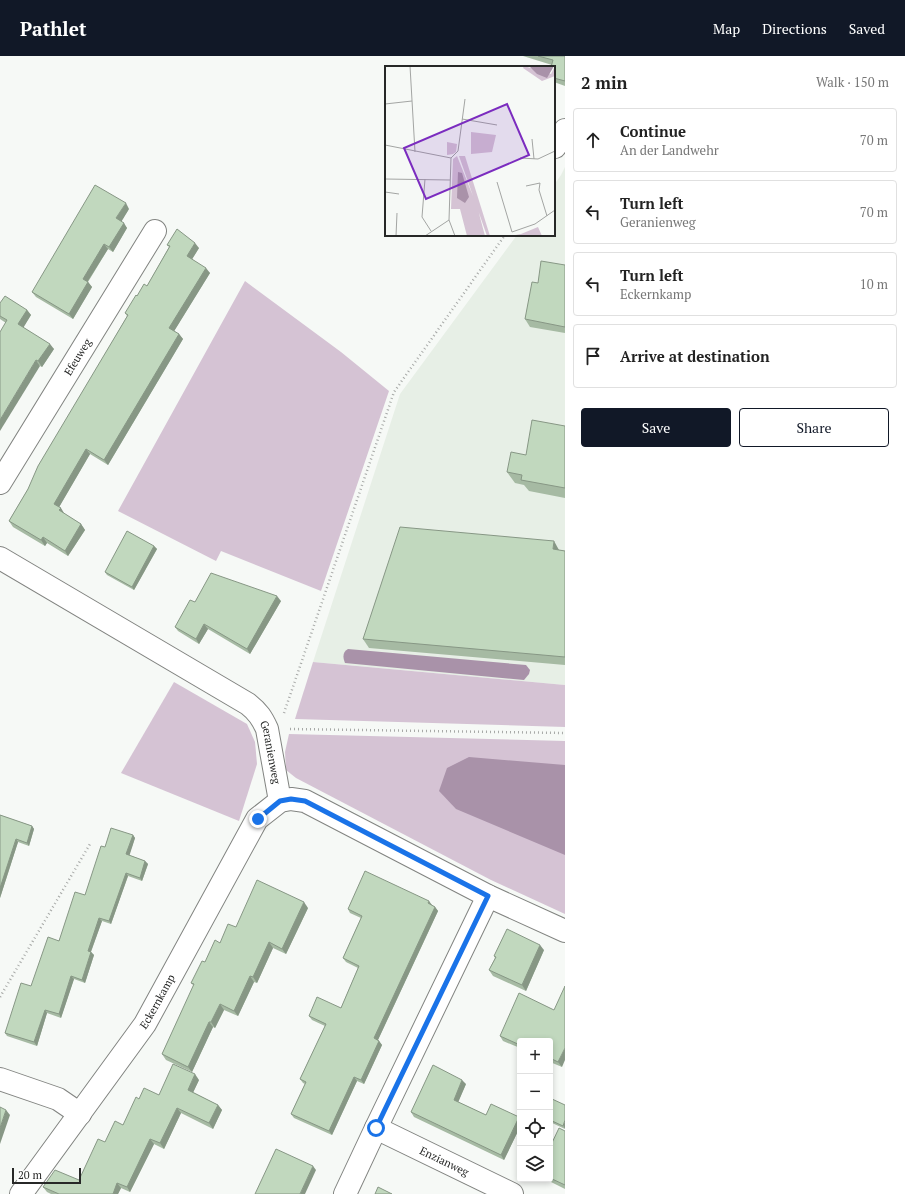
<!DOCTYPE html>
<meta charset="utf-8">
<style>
body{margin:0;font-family:"PT Serif",serif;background:#f2f2f2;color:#222}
.controls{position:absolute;right:12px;bottom:12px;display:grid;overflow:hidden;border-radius:4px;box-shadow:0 2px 6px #0003}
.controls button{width:36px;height:36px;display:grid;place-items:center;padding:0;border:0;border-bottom:1px solid #e0e0e0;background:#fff;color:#222;font:20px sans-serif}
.scale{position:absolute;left:12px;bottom:10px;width:69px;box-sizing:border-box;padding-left:4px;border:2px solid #272827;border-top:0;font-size:11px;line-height:14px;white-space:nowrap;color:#272827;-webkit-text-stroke:3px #fff;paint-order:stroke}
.stop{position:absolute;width:12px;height:12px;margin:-9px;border:3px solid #1a73e8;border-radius:50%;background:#fff}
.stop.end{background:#1a73e8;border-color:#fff;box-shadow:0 1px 4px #0008}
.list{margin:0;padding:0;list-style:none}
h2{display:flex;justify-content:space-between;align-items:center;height:52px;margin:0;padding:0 16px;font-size:17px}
h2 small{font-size:13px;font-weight:400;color:#767676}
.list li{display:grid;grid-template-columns:26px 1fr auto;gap:12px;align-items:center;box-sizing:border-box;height:64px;margin:0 8px 8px;padding:0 8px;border:1px solid #e0e0e0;border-radius:4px}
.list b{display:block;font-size:15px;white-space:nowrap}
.list p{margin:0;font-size:13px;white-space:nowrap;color:#767676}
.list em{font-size:13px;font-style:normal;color:#767676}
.actions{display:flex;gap:8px;padding:12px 16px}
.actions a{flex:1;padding:9px 0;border:1px solid #111827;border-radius:4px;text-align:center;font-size:14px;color:#111827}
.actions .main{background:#111827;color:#fff}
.icon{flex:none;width:22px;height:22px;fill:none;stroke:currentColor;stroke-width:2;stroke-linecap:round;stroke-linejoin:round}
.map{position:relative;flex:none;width:565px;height:1138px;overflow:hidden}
header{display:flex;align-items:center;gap:24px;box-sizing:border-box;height:56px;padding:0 20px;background:#111827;color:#fff}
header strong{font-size:19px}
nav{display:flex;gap:22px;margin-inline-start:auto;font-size:14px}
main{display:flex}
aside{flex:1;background:#fff}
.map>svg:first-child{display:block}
.built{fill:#e7efe6}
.green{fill:#d5c3d4}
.water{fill:#a992a9}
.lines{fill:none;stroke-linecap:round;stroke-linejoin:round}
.street-casing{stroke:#828481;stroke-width:24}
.path{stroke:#a7a9a7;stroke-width:2.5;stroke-dasharray:1 3;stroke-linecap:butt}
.street{stroke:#fff;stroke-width:22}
.wall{fill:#a6baa3}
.shaded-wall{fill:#879785}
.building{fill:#c1d8be;stroke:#879785}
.route{stroke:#1a73e8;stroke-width:5}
.labels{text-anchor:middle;stroke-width:4;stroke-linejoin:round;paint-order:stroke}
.street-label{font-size:11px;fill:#272827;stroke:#fff}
.inset-road{fill:none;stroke:#a3a5a3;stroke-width:1}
.view{fill:#7b2cbf;fill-opacity:0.15;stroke:#7b2cbf;stroke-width:2}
.inset-edge{fill:none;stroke:#272827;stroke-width:2}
</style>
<header>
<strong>Pathlet</strong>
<nav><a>Map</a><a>Directions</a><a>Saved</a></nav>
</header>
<main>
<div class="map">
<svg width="565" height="1138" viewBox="0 0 565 1138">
<rect width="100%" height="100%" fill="#f6f9f6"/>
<polygon class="built" points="565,111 565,629 313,606 400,338 517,179 554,179 554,129 561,119"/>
<g class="green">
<polygon points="245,225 341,296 389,335 321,535 221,495 216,505 118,455"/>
<polygon points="313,606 565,629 565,671 295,663"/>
<polygon points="174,626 247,668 255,686 257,708 239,765 121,717"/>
<polygon points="289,678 565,685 565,858 491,824 296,722 286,714 285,696"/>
</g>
<g class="water">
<path d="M348,593L526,609L530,614L529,618L524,624L345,607C343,602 342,596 348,593Z"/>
<polygon points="469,701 565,709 565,799 456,753 439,735 447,712"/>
</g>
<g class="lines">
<g class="street-casing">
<g id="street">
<polyline points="555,91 565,74"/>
<path id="s1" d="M0,427L155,175"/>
<path id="s2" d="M0,502L248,648C258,656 262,662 267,673L280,745"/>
<polyline points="0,1023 58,1043 80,1058"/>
<path id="s3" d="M376,1072L512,1138"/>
<path id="s4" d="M21,1138L145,968L257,763L280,745L291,743L305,745L488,840L565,875"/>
<polyline points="345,1138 376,1072 488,840"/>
</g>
</g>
<g class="path">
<polyline points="284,657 394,336 505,179"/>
<polyline points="290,673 565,677"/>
<polyline points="0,941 90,788"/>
</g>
<use href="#street" class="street"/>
</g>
<g class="wall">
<polygon points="523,0 565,0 565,30 554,26 554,11 552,9"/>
<polygon points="129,153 121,165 127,172 113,196 108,193 88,226 92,231 73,263 36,241 32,236"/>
<polygon points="167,189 199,192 192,203 210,217 174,275 179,278 183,283 108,409 90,398 59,451 64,458 81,468 85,474 68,500 47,487 45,490 13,471 9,465 28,433 127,260 125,257 137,240 147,230 169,191"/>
<polygon points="565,209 565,277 530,271 525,263 538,227"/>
<polygon points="0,247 27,254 31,259 23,271 54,293 42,311 40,310 6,267 0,263"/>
<polygon points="565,370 565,442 529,435 524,429 515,427 507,416 526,399"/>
<polygon points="154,490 157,493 134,534 107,519 105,516"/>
<polygon points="559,494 565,495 565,609 369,592 363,583"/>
<polygon points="281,545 250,598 208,573 199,588 178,575 175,571 195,546"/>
<polygon points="0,759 32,770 34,773 29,790 18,786 0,842"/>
<polygon points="133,779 135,782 129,799 145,805 148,808 142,825 128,820 111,868 102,865 91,896 94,899 85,927 74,923 61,962 47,957 37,990 7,980 5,977 85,839 105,791"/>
<polygon points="432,849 435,851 438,855 378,984 379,985 382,989 364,1028 357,1025 332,1079 294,1062 291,1058 305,1028 303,1027 300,1023 325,970 312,964 309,960 341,952 358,912 346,906 343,902 361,862 350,857 348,853"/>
<polygon points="308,852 286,898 273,892 257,927 254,926 238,960 224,954 215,972 213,971 192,1016 166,1004 162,998 194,930 191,927 205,906 220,887 236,871"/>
<polygon points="544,894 526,935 493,920 489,914 495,902 494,900"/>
<polygon points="554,954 562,1011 550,1006 550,985 520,985 520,992 503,985 500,980"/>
<polygon points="199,1024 193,1036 218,1049 222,1054 213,1073 181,1057 164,1093 154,1088 130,1136 121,1132 118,1138 51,1138 47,1136 43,1131 79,1124 105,1086 123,1069 139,1043 159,1039"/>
<polygon points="466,1028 458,1046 486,1059 520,1063 520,1071 504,1104 414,1061 411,1056"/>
<polygon points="550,1048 565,1073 550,1066"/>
<polygon points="565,1075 565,1133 545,1123 550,1123 550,1091"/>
</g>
<g class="shaded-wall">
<polygon points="126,147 129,153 120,168 116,162"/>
<polygon points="124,167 127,172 113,196 109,191"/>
<polygon points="195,187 199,192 191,205 187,200"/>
<polygon points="104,188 108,193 86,228 83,223"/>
<polygon points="206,212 210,217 173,277 169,272"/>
<polygon points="88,226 92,231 73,263 69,258"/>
<polygon points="27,254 31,259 22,274 18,268"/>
<polygon points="179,278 183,283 108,409 104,404"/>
<polygon points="50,288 54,293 42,311 38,305"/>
<polygon points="36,304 40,310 0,375 0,364"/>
<polygon points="86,393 90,398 58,453 54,448"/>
<polygon points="61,452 64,457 63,460 59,454"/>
<polygon points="81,468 85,474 68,500 65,495"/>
<polygon points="43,481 47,487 45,490 41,484"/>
<polygon points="554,485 559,494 559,502 553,493"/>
<polygon points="154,490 157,493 134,534 132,531"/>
<polygon points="277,540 281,545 250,598 247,593"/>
<polygon points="204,568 208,573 199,588 196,583"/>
<polygon points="32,770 34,773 29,790 27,787"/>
<polygon points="133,779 135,782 129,801 126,798"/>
<polygon points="16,783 18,786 0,842 0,832"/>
<polygon points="145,805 148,808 142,825 140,822"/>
<polygon points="126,817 128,820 111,868 109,865"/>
<polygon points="429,845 432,849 431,851 428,847"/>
<polygon points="304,846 308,852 286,898 282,893"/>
<polygon points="435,851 438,855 377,986 374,982"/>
<polygon points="99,862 102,865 90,898 88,895"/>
<polygon points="269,886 273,892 257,927 253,921"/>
<polygon points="540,889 544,894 526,935 522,929"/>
<polygon points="91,896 94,899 85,927 82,924"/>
<polygon points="71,920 74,923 61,962 59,958"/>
<polygon points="250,920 254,926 238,960 234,955"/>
<polygon points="220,948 224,954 215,972 211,966"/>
<polygon points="45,954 47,957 37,990 34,986"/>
<polygon points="209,966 213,971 192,1016 188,1011"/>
<polygon points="379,985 382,989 364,1028 361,1024"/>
<polygon points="565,992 565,1004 562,1011 558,1006"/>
<polygon points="195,1018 199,1024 192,1039 188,1034"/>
<polygon points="354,1021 357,1025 332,1079 329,1075"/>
<polygon points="462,1024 466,1028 457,1049 454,1044"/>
<polygon points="218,1049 222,1054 213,1073 209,1067"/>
<polygon points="177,1052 181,1057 164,1093 160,1087"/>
<polygon points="6,1054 10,1059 0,1088 0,1072"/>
<polygon points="519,1061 520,1063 520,1071 504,1104 501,1099"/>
<polygon points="565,1064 565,1073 563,1070"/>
<polygon points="150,1083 154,1088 130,1136 127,1131"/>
<polygon points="313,1110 316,1114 305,1138 300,1138"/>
<polygon points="117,1127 121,1132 118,1138 113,1138"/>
</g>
<g class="building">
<polygon points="538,0 565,0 565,25 554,22 554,11 551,11 553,4"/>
<polygon points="95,129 126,147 116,162 124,167 109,191 104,188 83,223 88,226 69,258 32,236"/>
<polygon points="177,173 195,187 187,200 206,212 169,272 179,278 104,404 86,393 54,448 61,452 59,454 81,468 65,495 43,481 41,484 9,465 28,433 38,410 128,259 125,257 136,239 137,240 144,228 147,230 170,190 167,189"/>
<polygon points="541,205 565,209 565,271 525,263 532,226 538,227"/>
<polygon points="5,240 27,254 18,268 50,288 38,305 36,304 0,364 0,276 7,264 0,260 0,247"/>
<polygon points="532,364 565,370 565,432 521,424 522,419 507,416 511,396 526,399"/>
<polygon points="400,471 554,485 553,493 565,495 565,601 363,583"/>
<polygon points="127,475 154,490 132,531 105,516"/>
<polygon points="211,517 277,540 247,593 204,568 196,583 175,571 190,544 195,546"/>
<polygon points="0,759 32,770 27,787 16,783 0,832"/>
<polygon points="111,772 133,779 126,798 145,805 140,822 126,817 109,865 99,862 88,895 91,896 82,924 71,920 59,958 45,954 34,986 5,977 21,927 31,930 48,881 59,885 75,836 85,839 101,790 105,791"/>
<polygon points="365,815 429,845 428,847 435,851 374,982 379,985 361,1024 354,1021 329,1075 291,1058 306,1026 300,1023 326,968 309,960 317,941 341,952 359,910 343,902 362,860 348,853"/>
<polygon points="257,824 304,846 282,893 269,886 253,921 250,920 234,955 220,948 211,966 209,966 188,1011 162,998 194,928 191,927 202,905 205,906 215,884 220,887 228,868 236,871"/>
<polygon points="507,873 540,889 522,929 489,914 496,901 494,900"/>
<polygon points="565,930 565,992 558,1006 550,1002 550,985 520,985 520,989 500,980 519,937 554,954"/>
<polygon points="173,1008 195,1018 188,1034 218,1049 209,1067 177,1052 160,1087 150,1083 127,1131 117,1127 113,1138 59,1138 43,1131 55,1114 79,1124 98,1083 105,1086 115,1065 123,1069 136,1041 139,1043 144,1032 159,1039"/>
<polygon points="433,1009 462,1024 454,1044 486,1059 491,1048 519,1061 501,1099 411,1056"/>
<polygon points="552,1043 565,1049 565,1064 563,1070 550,1064 550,1048"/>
<polygon points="0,1051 6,1054 0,1072"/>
<polygon points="559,1072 565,1075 565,1129 550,1122 550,1091"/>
<polygon points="276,1093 313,1110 300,1138 255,1138"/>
<polygon points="378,1131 392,1138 375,1138"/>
</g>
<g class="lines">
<polyline class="route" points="258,763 280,745 291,743 305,745 488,840 376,1072"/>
</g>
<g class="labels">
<g class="street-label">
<text dy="4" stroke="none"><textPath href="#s1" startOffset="148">Efeuweg</textPath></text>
<text dy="4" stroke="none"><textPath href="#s2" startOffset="343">Geranienweg</textPath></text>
<text dy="4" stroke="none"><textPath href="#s4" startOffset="236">Eckernkamp</textPath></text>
<text dy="4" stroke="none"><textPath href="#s3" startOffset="76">Enzianweg</textPath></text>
</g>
</g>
<g transform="translate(385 10)">
<rect width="170" height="170" fill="#f6f9f6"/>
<path d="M139,0L166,8L170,0V10L157,15L138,2ZM86,66L111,69L107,86L86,88ZM62,76L72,78L71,86L68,88L62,89ZM72,90L92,140L100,170H82L75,143H66L68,93ZM74,90H80L105,170H102ZM153,161L157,170H125L136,168Z" fill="#d5c3d4"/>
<path d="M144,0H169L162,12L152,8ZM73,106L77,107L84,131L80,137L72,132Z" fill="#a992a9"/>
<path class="inset-road" d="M25,0L30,86M0,38L27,35M77,53L112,59M147,73L149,93M0,79L66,92M66,92L64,154L70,170M66,92L73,85L80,33M135,92L153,93L170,85M0,113L65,114M40,113L37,151L46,165M112,116L127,166L150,158L170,144M141,120L155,117L154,124L162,150M0,126L14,128M11,170L12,147M40,170L64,154"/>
<path class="view" d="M122,38L144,89L41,133L19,82Z"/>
<rect width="170" height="170" class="inset-edge"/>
</g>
</svg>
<div class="controls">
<button>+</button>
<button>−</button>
<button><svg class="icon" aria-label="locate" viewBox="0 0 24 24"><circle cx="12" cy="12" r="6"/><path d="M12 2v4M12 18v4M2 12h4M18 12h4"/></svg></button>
<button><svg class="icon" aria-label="layers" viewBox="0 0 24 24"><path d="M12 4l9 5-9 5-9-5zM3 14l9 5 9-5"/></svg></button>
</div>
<div class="scale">20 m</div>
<div class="stop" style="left:376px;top:1072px"></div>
<div class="stop end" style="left:258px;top:763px"></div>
</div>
<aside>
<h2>2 min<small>Walk · 150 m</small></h2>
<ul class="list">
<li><svg class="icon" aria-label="ahead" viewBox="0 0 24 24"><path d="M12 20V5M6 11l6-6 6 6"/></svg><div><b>Continue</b><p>An der Landwehr</p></div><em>70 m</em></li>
<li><svg class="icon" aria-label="left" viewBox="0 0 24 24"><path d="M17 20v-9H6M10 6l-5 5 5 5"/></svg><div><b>Turn left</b><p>Geranienweg</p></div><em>70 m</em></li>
<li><svg class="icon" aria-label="left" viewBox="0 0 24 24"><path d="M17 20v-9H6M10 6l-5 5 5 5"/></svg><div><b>Turn left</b><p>Eckernkamp</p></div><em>10 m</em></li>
<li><svg class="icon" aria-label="arrive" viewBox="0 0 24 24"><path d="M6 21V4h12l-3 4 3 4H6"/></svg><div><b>Arrive at destination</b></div></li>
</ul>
<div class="actions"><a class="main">Save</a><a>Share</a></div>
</aside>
</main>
